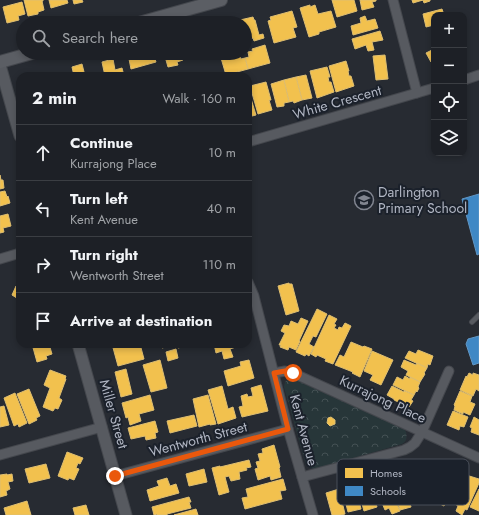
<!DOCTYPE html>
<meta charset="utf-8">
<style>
body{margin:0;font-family:Jost,sans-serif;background:#25282e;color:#f1f3f6}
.controls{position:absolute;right:12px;top:12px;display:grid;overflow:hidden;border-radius:8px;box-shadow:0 2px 6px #0003}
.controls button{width:36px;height:36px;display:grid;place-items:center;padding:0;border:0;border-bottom:1px solid #3b3e43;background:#1d2026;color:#f1f3f6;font:20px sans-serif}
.stop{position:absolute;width:12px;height:12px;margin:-9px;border:3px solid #ea580c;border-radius:50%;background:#fff}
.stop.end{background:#ea580c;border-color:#fff;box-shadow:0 1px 4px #0008}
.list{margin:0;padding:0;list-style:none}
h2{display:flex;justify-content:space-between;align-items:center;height:52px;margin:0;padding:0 16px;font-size:17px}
h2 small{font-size:13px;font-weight:400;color:#a0a3a7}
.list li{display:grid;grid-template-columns:26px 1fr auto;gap:12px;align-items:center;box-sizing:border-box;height:56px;padding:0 16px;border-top:1px solid #3b3e43}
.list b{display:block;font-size:15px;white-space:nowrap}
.list p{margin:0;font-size:13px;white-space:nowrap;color:#a0a3a7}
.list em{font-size:13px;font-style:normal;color:#a0a3a7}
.icon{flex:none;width:22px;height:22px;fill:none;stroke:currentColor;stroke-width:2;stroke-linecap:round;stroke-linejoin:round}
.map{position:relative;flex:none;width:479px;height:515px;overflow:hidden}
.search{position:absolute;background:#1d2026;box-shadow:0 2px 6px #0003;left:16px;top:16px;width:236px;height:44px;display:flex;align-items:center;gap:10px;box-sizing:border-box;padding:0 14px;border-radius:22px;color:#a0a3a7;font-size:15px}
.panel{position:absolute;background:#1d2026;box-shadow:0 2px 6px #0003;left:16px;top:72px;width:236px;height:276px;border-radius:12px}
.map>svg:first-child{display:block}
.park{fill:url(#park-crowns)}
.homes{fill:#f2c14e;stroke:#debe71}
.schools{fill:#3f88c5;stroke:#6196c4}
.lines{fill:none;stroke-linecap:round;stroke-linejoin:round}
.service-casing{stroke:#44474d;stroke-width:6}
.minor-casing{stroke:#44474d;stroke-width:11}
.tertiary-casing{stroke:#44474d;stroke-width:13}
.secondary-casing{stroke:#44474d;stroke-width:14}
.service{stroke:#575a60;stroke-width:4.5}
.minor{stroke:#575a60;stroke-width:9}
.tertiary{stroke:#575a60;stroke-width:11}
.secondary{stroke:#5b5e64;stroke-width:12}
.route{stroke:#ea580c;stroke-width:5}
.labels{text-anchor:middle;stroke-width:4;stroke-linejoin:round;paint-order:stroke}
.street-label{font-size:14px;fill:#b1b6c3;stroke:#1b212b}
.poi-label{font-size:14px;fill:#b1b6c3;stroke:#1b212b;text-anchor:start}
.key{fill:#1b212b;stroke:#484e59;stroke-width:1}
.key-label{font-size:11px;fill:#b1b6c3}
</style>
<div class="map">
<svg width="479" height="515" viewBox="0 0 479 515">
<defs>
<pattern id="park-crowns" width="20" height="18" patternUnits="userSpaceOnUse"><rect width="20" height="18" fill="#273639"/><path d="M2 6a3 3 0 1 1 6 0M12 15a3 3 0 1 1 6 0" fill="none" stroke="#445154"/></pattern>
</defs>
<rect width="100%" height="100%" fill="#272b32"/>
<path class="park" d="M289,379H293L404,429L406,432C407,437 407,441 402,444L315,469L310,468L306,465L284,387L285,382Z"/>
<g class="homes">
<polygon points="24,0 43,0 43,1 42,1 44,10 38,12 38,14 28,16"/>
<polygon points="49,0 67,0 68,3 51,8"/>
<polygon points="73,0 82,0 83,2 74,4"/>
<polygon points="332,0 354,0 357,11 337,17"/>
<polygon points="360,0 376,0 376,1 372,2 374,7 362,10"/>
<polygon points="412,0 430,0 430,1 424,3 423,0 413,3"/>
<polygon points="22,2 25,14 18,16 19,20 7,23 3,7"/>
<polygon points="310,5 310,7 315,5 318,14 331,11 336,27 319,32 319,34 309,37 300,8"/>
<polygon points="442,9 444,15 434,15 434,25 426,27 423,14"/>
<polygon points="292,11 297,27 293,28 296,37 274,43 268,21 271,20 270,17"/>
<polygon points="365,16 367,21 375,19 378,28 353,35 351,26 361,23 360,18"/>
<polygon points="253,17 254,20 255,20 259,35 263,34 264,38 254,41 253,38 245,40 245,23 241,23 240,20"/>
<polygon points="380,31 383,40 372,42 374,50 368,51 366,45 355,49 352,39"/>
<polygon points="265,45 270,63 248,69 245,58 249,57 248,52 253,51 252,49"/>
<polygon points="434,49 434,61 431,62 426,53"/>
<polygon points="139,53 149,53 149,54 153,53 156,62 131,69 129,59 140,56"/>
<polygon points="164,53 181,53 183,60 177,62 178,65 168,67"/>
<polygon points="234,54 235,56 239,55 241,59 245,58 248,69 226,75 221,58"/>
<polygon points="385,55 388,79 376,80 373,56"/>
<polygon points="113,59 115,70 122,68 124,76 105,76 102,62"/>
<polygon points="346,61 349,71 348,71 349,76 351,76 354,86 336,92 329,66"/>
<polygon points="82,64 85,76 93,74 94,76 74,76 72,67"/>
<polygon points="327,67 330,77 328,77 329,82 331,82 334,92 317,98 310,71"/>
<polygon points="306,75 312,98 302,100 296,77"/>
<polygon points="296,77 302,100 294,103 293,101 289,102 284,80"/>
<polygon points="284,80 289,102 284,103 284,106 277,107 271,84"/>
<polygon points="266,82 271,100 269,100 272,110 258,114 250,86"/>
<polygon points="248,89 256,115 248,117"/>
<polygon points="0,175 1,180 3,180 4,188 0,189"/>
<polygon points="5,191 7,197 8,196 10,203 0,206 0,192"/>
<polygon points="8,214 11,226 3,228 4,232 0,233 0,216"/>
<polygon points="289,283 289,284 292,284 299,311 286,315 278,286"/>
<polygon points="16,286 20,288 20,300 12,295"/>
<polygon points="317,309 327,314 316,337 313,336 309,344 314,347 309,356 306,354 305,356 296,352"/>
<polygon points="329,315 337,319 334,324 336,325 334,328 338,330 339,327 342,328 345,323 351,326 333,364 325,361 326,359 317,355 316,357 311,354"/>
<polygon points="301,318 308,321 299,341 300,341 296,350 289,347 288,350 280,347 281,345 279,345 285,333 281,331 284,325 289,326 291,321 298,324"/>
<polygon points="351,342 363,347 364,346 372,349 360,377 352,373 353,372 335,365 340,355 344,357"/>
<polygon points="32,344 44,344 44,346 49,344 52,354 46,356 47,359 37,362"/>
<polygon points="112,344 140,344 144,359 118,366"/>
<polygon points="161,344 173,344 173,345 162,348"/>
<polygon points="177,344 193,344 178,348"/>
<polygon points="214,344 242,344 242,345 230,349 233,357 224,359 222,351 216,353"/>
<polygon points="176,349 178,358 168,361 166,352"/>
<polygon points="418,350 433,356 430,365 428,364 427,368 405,358 409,351 416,354"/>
<polygon points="372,351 393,360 381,385 370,380 373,375 364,371"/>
<polygon points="160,360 167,388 151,392 143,365"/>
<polygon points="249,360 254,378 228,386 224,371 241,366 240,362"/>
<polygon points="404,360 416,365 417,363 427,368 424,373 425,374 420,382 406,375 408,371 401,367"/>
<polygon points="126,369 132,394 121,397 115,372"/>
<polygon points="50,370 66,376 65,379 66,379 59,398 62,400 58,409 55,408 53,411 43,407 50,388 44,385"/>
<polygon points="469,373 473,375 473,373 479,375 479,391 476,389 473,396 460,390 466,376 467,377"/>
<polygon points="405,376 410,379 410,377 420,382 418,387 419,388 417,392 416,391 414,395 393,385 397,377 403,380"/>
<polygon points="261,385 268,411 242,417 239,407 243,406 241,396 247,394 248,397 253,396 251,388"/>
<polygon points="222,386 228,409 233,407 236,418 218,424 208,390"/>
<polygon points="392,386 404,392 405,391 414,395 411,400 413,401 409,407 394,400 394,399 387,395"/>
<polygon points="29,389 40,416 36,418 37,420 29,424 17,394"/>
<polygon points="460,391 472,396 470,402 475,404 470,415 463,412 463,414 454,410 455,406 454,405"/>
<polygon points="15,393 27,423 19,427 18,424 14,426 4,398"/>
<polygon points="150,395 154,410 139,414 141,421 130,425 128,417 126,418 122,403"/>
<polygon points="208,395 216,424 210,425 210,424 199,427 193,399"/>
<polygon points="4,406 9,425 0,427 0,407"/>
<polygon points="453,411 468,417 464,427 460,426 459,430 447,425"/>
<polygon points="194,415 197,426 170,433 167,421"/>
<polygon points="331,417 335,420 335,424 330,426 327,423 328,418"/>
<polygon points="474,417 479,420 479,435 471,432 472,428 470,427"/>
<polygon points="155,421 158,432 155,433 156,438 146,440 145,436 131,439 128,428"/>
<polygon points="274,445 280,467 279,468 281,477 271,480 270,476 258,480 255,469 258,468 256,462 260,461 258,454 263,453 262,449"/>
<polygon points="67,452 83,458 80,464 78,463 76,468 79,469 74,480 69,478 68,480 58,476"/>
<polygon points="249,460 251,467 246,468 247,470 239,472 240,479 231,481 229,476 225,477 229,492 219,495 212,468 220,466 220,467"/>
<polygon points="46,464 50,478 29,483 25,469"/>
<polygon points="451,466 460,470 460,472 466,475 462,483 460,482 451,502 447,501 444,506 438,503 440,499 437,497"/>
<polygon points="204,469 207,482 189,486 186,474"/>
<polygon points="400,471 400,472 402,472 411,507 400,510 392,486 391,486 388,476 393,475 393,473"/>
<polygon points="7,474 7,475 12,474 13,481 8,482 10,489 6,491 7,495 0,497 0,475"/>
<polygon points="380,474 381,476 384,475 400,511 392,514 389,508 385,510 380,498 379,498 375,490 374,491 370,481 376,478 375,476"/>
<polygon points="466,475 479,479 479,483 467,510 465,509 462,515 456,511 458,506 455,504 465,483 462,483"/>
<polygon points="167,478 170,486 176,484 179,493 150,501 147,490 159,486 157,481"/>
<polygon points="283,479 286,490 280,491 282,499 245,509 242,498 248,497 246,489"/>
<polygon points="367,482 370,493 373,492 377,507 364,511 357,485"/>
<polygon points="355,485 361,509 348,512 342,488"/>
<polygon points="339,489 345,514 341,515 332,515 326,493"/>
<polygon points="479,489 479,511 470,507"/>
<polygon points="189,497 191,502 189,502 191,508 167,514 167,515 157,515 157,514 154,515 152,507"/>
<polygon points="27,501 31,515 6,515 4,508"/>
<polygon points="86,505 89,515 75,515 73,508"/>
<polygon points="196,509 198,515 174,515"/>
</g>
<g class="schools">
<polygon points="479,194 479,254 477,255 462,199"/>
<polygon points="479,336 479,363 473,365 466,344 468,339"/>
</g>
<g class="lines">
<g class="service-casing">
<polyline id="service" points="472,322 479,315"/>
</g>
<g class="minor-casing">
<g id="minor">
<polyline points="393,0 417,93"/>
<polyline points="464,80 479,75"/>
<polyline points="248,142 434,88"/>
<polyline points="0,259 20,253"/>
<polyline points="248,282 254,296 288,429 313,515"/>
<polyline points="274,373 285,371 293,373 479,458"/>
<polyline points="0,455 102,427"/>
<polyline points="115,476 288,429"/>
<polyline points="302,477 404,450 410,447 415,443 422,432 449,371"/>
</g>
</g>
<g class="tertiary-casing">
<g id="tertiary">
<polyline points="0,65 20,136"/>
<polyline points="78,344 126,515"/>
</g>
</g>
<g class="secondary-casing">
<g id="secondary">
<polyline points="139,23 221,0"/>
<polyline points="0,62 32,53"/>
</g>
</g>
<use href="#service" class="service"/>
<use href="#minor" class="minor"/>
<use href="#tertiary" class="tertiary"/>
<use href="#secondary" class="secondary"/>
</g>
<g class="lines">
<polyline class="route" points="115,476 288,429 274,373 285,371 293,373"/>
</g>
<defs>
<g id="school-ring" transform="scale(1)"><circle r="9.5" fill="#1b212b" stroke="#818590" stroke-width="1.5"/><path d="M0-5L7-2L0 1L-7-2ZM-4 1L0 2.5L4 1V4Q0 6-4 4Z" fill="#818590"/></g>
</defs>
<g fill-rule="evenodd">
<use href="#school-ring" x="364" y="200"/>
</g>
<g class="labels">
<g class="street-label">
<text transform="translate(337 102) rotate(-16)" y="5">White Crescent</text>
<text transform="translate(383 399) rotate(25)" y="5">Kurrajong Place</text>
<text transform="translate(114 414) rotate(74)" y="5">Miller Street</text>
<text transform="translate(304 430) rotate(75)" y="5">Kent Avenue</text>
<text transform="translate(198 439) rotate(-15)" y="5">Wentworth Street</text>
</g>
<g class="poi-label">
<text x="378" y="197">Darlington<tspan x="378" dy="16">Primary School</tspan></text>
</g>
</g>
<rect x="337" y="459" width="132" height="46" rx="6" class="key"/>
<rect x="345" y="468" width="18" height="10" fill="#f2c14e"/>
<rect x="345" y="486" width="18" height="10" fill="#3f88c5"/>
<g class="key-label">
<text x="370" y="477">Homes</text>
<text x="370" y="495">Schools</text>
</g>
</svg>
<div class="controls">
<button>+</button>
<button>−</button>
<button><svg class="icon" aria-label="locate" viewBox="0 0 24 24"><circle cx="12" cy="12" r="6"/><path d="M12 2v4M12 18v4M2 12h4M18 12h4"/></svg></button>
<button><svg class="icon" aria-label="layers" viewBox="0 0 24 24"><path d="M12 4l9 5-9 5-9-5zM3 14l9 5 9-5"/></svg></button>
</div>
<div class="stop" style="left:293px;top:373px"></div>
<div class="stop end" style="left:115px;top:476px"></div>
<div class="search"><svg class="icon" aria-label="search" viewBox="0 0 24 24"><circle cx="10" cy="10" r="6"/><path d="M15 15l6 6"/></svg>Search here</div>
<section class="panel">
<h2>2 min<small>Walk · 160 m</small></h2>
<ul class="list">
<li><svg class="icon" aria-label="ahead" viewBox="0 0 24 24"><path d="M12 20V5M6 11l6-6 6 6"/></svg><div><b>Continue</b><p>Kurrajong Place</p></div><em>10 m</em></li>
<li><svg class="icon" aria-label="left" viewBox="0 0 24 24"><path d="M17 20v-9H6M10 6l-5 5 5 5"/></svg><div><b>Turn left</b><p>Kent Avenue</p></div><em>40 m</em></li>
<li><svg class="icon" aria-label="right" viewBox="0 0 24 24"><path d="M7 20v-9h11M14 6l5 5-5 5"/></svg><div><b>Turn right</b><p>Wentworth Street</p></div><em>110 m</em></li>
<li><svg class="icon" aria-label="arrive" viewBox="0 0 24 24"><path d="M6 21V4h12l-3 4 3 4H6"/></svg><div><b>Arrive at destination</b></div></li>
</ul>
</section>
</div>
